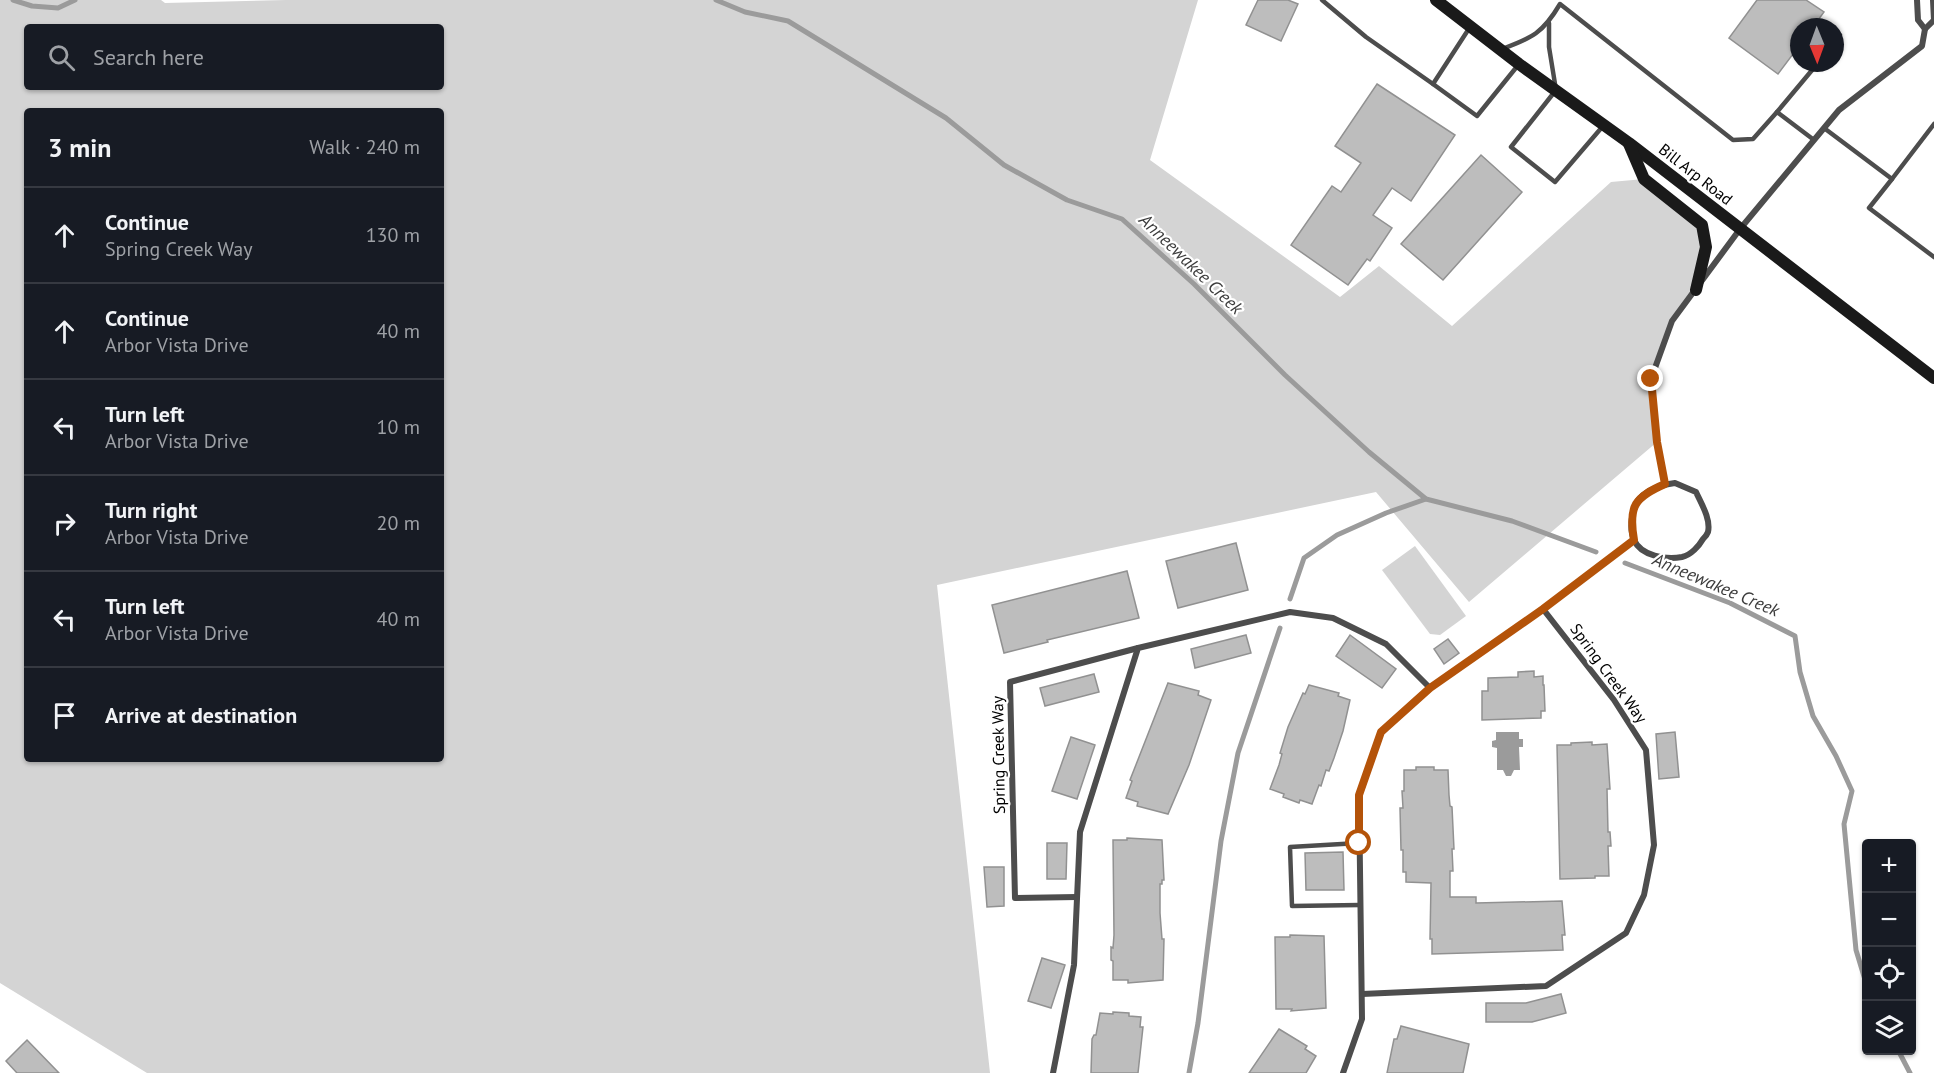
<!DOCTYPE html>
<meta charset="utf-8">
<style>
body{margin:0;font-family:"PT Sans",sans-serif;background:#242831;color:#f1f3f6}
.controls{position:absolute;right:18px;bottom:18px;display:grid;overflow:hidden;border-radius:6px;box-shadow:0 2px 4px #0004}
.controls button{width:54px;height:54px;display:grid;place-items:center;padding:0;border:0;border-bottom:2px solid #363941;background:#171b24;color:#f1f3f6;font:30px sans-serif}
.compass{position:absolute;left:1790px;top:18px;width:54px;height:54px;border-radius:50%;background:#171b24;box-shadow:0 2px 4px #0004;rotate:179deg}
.stop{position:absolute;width:18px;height:18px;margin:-14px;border:4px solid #b45309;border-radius:50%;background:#fff}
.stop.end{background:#b45309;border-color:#fff;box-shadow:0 2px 6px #0008}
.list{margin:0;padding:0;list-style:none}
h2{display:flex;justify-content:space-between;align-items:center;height:78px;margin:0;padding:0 24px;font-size:26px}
h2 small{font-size:20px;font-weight:400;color:#9ea1a6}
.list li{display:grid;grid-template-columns:39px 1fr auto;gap:18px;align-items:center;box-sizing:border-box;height:96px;padding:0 24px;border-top:2px solid #363941}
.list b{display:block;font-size:22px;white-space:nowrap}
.list p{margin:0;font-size:20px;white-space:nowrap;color:#9ea1a6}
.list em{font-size:20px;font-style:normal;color:#9ea1a6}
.icon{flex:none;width:33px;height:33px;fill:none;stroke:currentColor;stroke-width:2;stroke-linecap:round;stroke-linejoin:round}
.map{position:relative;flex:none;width:1934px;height:1073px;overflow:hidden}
.search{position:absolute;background:#171b24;box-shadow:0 2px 4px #0004;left:24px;top:24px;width:420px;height:66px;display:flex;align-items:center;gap:15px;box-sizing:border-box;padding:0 21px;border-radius:6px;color:#9ea1a6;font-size:22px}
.panel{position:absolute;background:#171b24;box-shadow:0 2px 4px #0004;left:24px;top:108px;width:420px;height:654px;border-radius:6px}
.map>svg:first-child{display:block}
.green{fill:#d4d4d4;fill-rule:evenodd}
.water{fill:#9b9b9b}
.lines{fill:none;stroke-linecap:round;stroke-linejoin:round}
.stream{stroke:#9b9b9b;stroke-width:5}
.building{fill:#bdbdbd;stroke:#919191;stroke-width:1.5}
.lane{stroke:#4d4d4d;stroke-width:4.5}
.street{stroke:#4d4d4d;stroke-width:6}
.secondary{stroke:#1a1a1a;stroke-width:12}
.route{stroke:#b45309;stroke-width:8}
.labels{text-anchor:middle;stroke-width:4.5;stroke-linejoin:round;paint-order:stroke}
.street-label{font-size:16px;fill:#000;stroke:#fff}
.water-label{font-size:18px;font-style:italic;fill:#3c3c3c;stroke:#fff}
</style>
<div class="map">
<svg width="1934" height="1073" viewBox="0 0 1934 1073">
<rect width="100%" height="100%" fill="#fff"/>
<g class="green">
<path d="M0,0H161L165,3L286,0H1198L1150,160L1340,297L1379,266L1452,326L1611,182L1644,179L1702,225L1706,247L1696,290L1672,321L1651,379L1657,442L1469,602L1376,492L937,585L990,1073H147L0,983ZM27,27H441V87H27ZM27,111H441V759H27Z"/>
<polygon points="1415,546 1466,616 1440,635 1430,634 1382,570"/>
</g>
<polygon class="water" points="1496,732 1519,732 1519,739 1523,739 1523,747 1519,747 1520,770 1514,770 1511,776 1506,776 1503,770 1497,770 1497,748 1492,747 1492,741 1496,740"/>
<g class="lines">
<g class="stream">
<polyline points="13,0 32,6 58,8 75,0"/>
<polyline points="716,0 745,12 788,21 946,118 1004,165 1067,200 1122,219 1194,284 1285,375 1369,452 1426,499 1512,521 1596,552"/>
<polyline points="1625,563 1730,603 1795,636 1800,672 1813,716 1836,756 1852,791 1844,824 1856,950 1866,983"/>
<polyline points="1290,599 1304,558 1337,535 1386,513 1426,499"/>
<polyline points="1898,1050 1910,1073"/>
<polyline points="1189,1073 1198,1023 1221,841 1238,753 1280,628"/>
</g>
</g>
<g class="building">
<polygon points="1258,0 1288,0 1298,4 1281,41 1246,25"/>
<polygon points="1757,0 1806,0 1824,12 1813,27 1799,27 1799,46 1778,74 1729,38"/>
<polygon points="1377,84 1455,135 1411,201 1392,188 1373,215 1392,228 1370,261 1367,259 1348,285 1291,245 1332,186 1341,192 1361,163 1335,146"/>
<polygon points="1481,155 1522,192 1443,280 1401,244"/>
<polygon points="1236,543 1248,590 1178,608 1166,561"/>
<polygon points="1127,571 1139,618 1047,640 1048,642 1004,653 992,605"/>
<polygon points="1246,635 1251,653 1195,668 1191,649"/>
<polygon points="1350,635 1396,669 1382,688 1336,656"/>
<polygon points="1448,639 1459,653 1444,664 1434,649"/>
<polygon points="1534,671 1534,677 1543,676 1543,685 1544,685 1545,711 1541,711 1541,718 1482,720 1482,691 1488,691 1488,678 1518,677 1518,672"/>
<polygon points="1094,674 1099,692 1045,706 1040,688"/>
<polygon points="1168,683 1199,691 1198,695 1211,700 1189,765 1168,814 1137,806 1138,802 1126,798 1132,781 1130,780"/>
<polygon points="1309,685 1339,693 1338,696 1350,700 1343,731 1334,758 1329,771 1326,770 1321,786 1319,785 1312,804 1300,800 1299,803 1283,797 1284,794 1270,789 1279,765 1282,754 1280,753 1288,727 1303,693 1305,694"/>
<polygon points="1675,732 1679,777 1659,779 1656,734"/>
<polygon points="1071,737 1095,745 1077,799 1052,791"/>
<polygon points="1592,742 1592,745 1607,744 1610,789 1607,789 1608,832 1610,832 1611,846 1608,846 1609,876 1595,876 1595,878 1560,879 1557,745 1571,745 1571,743"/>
<polygon points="1416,767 1434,767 1434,770 1448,770 1449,795 1450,806 1452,807 1454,849 1452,849 1453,871 1450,871 1450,897 1476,897 1476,903 1562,901 1565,935 1562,935 1563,950 1432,954 1432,939 1430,939 1431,883 1406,882 1406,872 1403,872 1403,850 1401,850 1400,808 1403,808 1402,791 1404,791 1404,770 1416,770"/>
<polygon points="1127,838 1162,840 1164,880 1162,880 1162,884 1160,884 1160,913 1162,939 1164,939 1163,980 1128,983 1128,980 1113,980 1113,961 1111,960 1111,947 1113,948 1114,935 1113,840 1127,840"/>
<polygon points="1047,843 1067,843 1066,879 1047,879"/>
<polygon points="1343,852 1344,890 1306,890 1305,853"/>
<polygon points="984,867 1004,867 1004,906 987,907"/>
<polygon points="1290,935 1324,936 1326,1008 1291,1011 1292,1009 1276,1009 1275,937 1290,937"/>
<polygon points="1042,958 1065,965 1051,1008 1028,1001"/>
<polygon points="1561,994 1566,1013 1532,1022 1486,1022 1486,1003 1526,1003"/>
<polygon points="1113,1012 1129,1013 1129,1016 1141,1017 1140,1027 1143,1027 1138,1073 1091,1073 1092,1039 1094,1035 1096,1035 1100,1013 1113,1014"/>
<polygon points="1401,1026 1469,1044 1463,1073 1387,1073 1394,1039 1397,1039"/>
<polygon points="1279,1029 1307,1046 1305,1049 1316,1056 1306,1073 1249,1073"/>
<polygon points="27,1040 59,1073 17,1073 6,1061"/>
</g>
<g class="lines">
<g class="lane">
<polyline points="1322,0 1366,37 1433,84"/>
<polyline points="1549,23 1549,47 1556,90 1511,147 1555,182 1603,126"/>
<polyline points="1470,27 1433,84 1477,116 1519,64"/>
<polyline points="1835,42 1840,35"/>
<path d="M1502,49C1532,38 1543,33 1560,4L1733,140L1753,139L1777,112L1814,140"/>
<polyline points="1777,112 1818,63"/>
<polyline points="1824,128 1892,179 1934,124"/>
<polyline points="1892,179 1869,208 1934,257"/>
<polyline points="1359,843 1290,847 1292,906 1360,905"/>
</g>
<g class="street">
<polyline points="1917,0 1918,20 1925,29"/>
<path d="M1675,483L1696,492C1701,503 1711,519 1708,532C1707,535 1705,537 1703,539C1699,546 1691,555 1682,557C1666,560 1641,556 1634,540C1630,531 1631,521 1633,512C1636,493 1658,485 1675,483Z"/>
<polyline points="1665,484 1657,442 1651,379 1672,321 1740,229 1839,110 1922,46 1925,29 1934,20 1933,0"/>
<polyline points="1077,897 1015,898 1010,682 1138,648"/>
<polyline points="1362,994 1546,986 1626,933 1644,895 1654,845 1646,750 1614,700 1543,609"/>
<polyline points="1053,1073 1074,965 1080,832 1138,648 1290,612 1333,618 1386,644 1430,688"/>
<polyline points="1343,1073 1362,1019 1359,796 1381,732 1430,688 1543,609 1634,540"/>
</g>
<g class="secondary">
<polyline points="1436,0 1519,64 1629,143 1934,378"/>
<polyline points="1629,144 1644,179 1702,225 1706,247 1696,290"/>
</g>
</g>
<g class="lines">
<path class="route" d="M1359,843V795L1381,732L1430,688L1543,609L1634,540C1628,506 1635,497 1665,484L1657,442L1651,379"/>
</g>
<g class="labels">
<g class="street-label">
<text transform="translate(1696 174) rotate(38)" y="6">Bill Arp Road</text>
<text transform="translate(1609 673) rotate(54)" y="6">Spring Creek Way</text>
<text transform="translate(998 755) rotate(-91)" y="6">Spring Creek Way</text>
</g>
<g class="water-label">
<text transform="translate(1191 264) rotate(44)" y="6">Anneewakee Creek</text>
<text transform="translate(1716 585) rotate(23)" y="6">Anneewakee Creek</text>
</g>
</g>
</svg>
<div class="controls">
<button>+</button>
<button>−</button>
<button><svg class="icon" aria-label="locate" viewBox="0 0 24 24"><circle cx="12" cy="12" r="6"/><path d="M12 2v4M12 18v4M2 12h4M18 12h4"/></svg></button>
<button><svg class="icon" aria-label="layers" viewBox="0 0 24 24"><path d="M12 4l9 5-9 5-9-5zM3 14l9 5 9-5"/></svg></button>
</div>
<svg class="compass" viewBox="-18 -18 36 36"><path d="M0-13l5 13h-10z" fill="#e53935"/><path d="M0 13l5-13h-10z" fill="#9ea1a6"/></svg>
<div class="stop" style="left:1359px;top:843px"></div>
<div class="stop end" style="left:1651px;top:379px"></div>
<div class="search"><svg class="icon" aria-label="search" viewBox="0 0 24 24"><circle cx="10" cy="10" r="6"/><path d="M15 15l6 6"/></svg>Search here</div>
<section class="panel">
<h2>3 min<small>Walk · 240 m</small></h2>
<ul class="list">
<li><svg class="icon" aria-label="ahead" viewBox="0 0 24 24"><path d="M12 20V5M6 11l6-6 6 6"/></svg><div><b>Continue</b><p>Spring Creek Way</p></div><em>130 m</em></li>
<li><svg class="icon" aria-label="ahead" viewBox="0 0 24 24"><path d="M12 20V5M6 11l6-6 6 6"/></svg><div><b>Continue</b><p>Arbor Vista Drive</p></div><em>40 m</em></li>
<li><svg class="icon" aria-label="left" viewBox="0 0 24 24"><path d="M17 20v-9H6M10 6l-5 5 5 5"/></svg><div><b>Turn left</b><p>Arbor Vista Drive</p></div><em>10 m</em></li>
<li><svg class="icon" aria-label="right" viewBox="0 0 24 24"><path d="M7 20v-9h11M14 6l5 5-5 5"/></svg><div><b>Turn right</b><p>Arbor Vista Drive</p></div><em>20 m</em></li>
<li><svg class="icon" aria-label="left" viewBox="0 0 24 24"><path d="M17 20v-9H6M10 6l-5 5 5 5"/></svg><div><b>Turn left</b><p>Arbor Vista Drive</p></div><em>40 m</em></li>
<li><svg class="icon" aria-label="arrive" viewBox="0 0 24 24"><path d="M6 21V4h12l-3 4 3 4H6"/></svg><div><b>Arrive at destination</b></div></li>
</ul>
</section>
</div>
